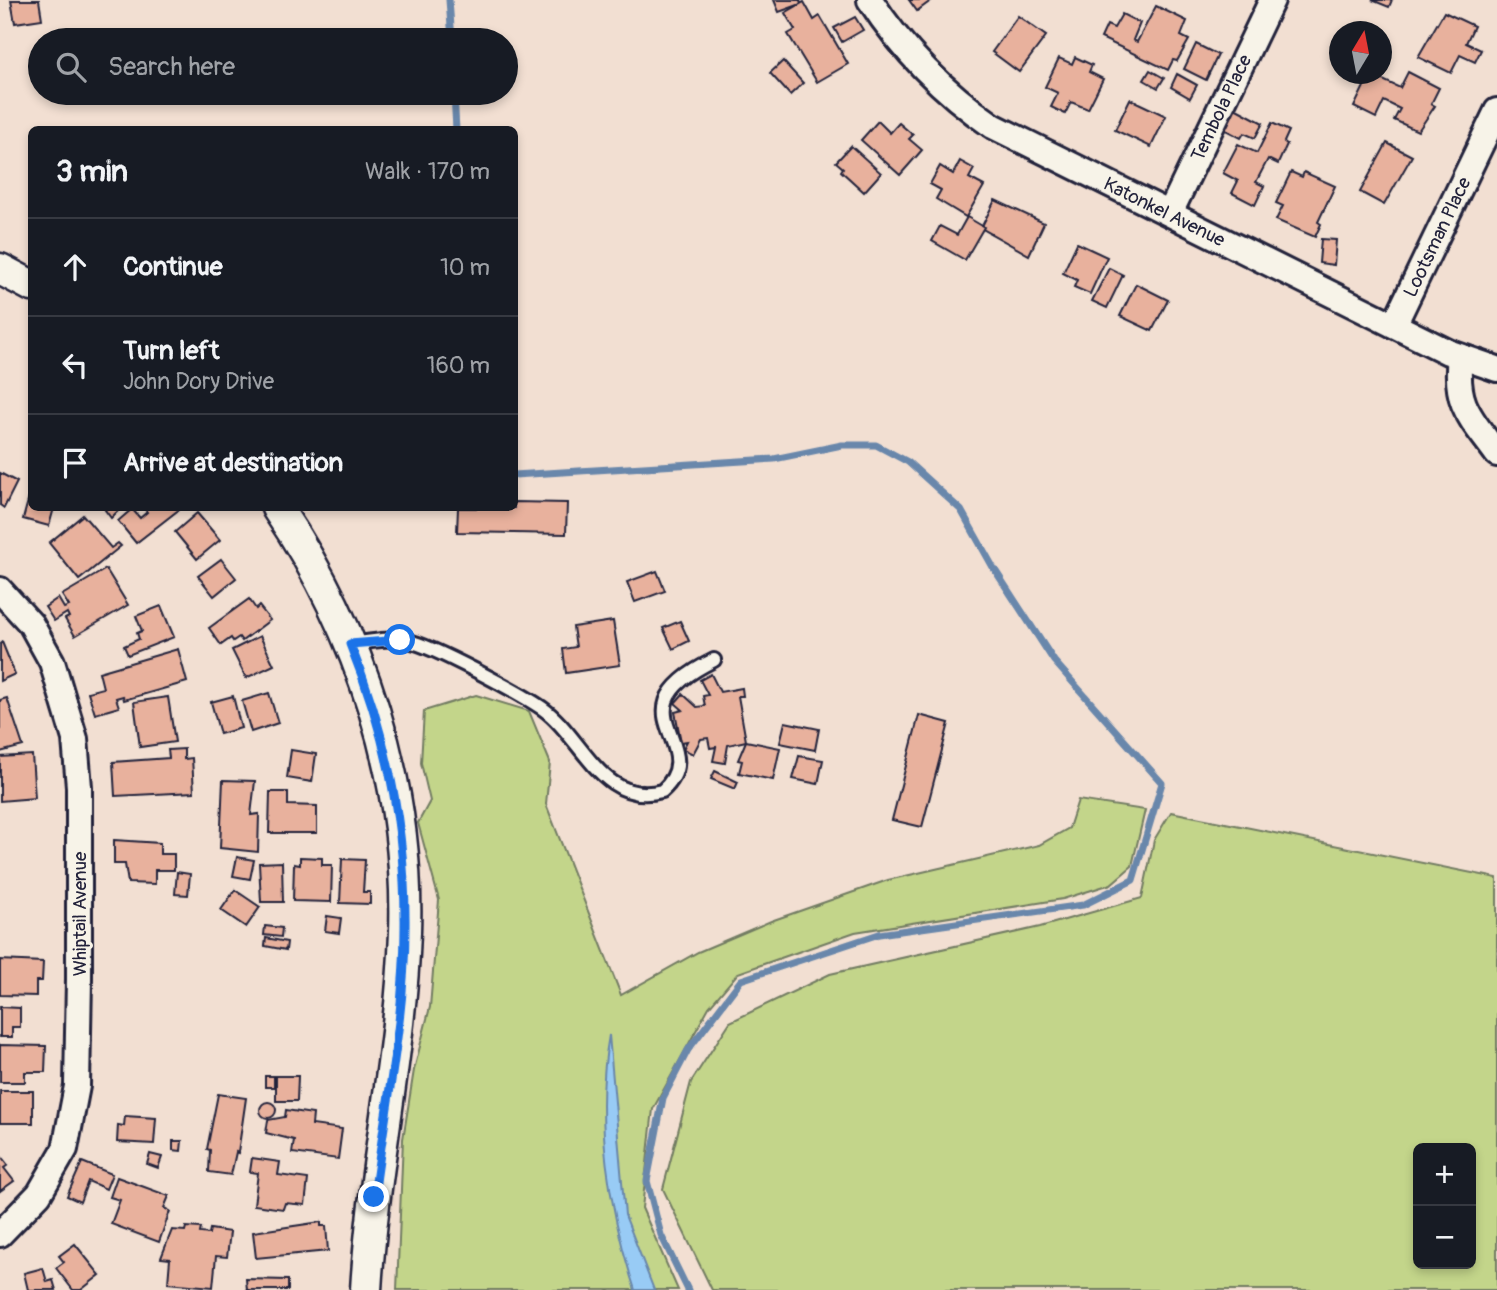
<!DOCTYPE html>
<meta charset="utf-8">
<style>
body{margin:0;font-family:Pangolin,sans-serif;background:#242831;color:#f1f3f6}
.controls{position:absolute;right:21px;bottom:21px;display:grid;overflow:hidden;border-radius:10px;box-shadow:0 4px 10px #0003}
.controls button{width:63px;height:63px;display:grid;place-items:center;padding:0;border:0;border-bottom:2px solid #363941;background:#171b24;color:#f1f3f6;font:35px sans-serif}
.compass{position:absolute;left:1329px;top:21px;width:63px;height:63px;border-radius:50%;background:#171b24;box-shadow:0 4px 10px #0003;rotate:10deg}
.stop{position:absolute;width:21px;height:21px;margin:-16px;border:5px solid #1a73e8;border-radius:50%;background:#fff}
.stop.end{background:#1a73e8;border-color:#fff;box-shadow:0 2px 7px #0008}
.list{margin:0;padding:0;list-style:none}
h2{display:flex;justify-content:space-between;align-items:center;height:91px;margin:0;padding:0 28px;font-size:30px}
h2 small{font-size:23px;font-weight:400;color:#9ea1a6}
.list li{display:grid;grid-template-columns:46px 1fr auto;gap:21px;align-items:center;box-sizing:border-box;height:98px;padding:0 28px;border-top:2px solid #363941}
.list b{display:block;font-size:26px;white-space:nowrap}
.list p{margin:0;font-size:23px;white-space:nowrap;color:#9ea1a6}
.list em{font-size:23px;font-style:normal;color:#9ea1a6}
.icon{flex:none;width:38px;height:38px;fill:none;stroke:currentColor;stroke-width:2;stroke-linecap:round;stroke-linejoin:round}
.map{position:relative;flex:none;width:1497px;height:1290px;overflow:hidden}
.search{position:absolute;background:#171b24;box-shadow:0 4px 10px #0003;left:28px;top:28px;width:490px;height:77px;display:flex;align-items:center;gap:18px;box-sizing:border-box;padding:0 24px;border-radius:38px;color:#9ea1a6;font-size:26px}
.panel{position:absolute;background:#171b24;box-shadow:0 4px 10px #0003;left:28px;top:126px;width:490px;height:385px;border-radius:10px}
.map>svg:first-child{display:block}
.green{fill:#c3d58a;stroke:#727c62;stroke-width:2;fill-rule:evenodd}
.water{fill:#98cbf5;stroke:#6987ab;stroke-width:2}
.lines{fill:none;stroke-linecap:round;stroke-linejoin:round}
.stream{stroke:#6987ab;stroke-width:7}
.building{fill:#e8b19d;stroke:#22223b;stroke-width:2}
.service-casing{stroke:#22223b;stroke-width:18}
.minor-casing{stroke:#22223b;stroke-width:30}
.tertiary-casing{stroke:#22223b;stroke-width:35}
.service{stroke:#f7f3e8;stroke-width:12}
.minor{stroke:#f7f3e8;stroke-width:24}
.tertiary{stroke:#f7f3e8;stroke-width:30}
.route{stroke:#1a73e8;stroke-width:9}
.labels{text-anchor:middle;stroke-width:6;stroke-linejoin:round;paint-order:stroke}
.street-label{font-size:19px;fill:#22223b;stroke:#f7f3e8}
</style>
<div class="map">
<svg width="1497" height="1290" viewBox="0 0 1497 1290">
<rect width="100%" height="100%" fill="#f2dfd2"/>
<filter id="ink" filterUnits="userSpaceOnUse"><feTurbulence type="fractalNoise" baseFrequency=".0143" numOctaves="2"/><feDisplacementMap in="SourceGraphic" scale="14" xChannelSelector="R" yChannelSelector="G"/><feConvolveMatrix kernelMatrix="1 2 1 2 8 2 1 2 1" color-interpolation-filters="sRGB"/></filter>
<g filter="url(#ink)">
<g class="green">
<polygon points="476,695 529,711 550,762 546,804 621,995 698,952 771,921 888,880 1039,845 1069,828 1078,800 1145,810 1132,866 1111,884 1063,899 855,932 738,973 709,1007 653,1109 642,1208 678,1290 397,1290 403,1139 414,1070 430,1007 439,900 418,823 430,801 421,763 424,711"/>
<path d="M1171,812L1497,878V1290H712L663,1189L691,1082L730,1022L830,974L1040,927L1142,898L1154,840ZM1418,1148H1471V1264H1418Z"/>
</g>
<path class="water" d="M609,1035L625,1215L654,1290H635C609,1210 594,1119 609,1035Z"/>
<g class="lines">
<g class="stream">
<polyline points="449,0 452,40"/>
<polyline points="454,93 456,130"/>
<polyline points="514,475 774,459 842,445 876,445 908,462 961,510 993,567 1054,661 1162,783 1133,880 1083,905 879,934 741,980 688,1050 663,1098 647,1181 661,1235 688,1290"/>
</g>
</g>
<g class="building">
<polygon points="11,0 39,0 42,19 15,23"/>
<polygon points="774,0 800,0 801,4 779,12"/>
<polygon points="909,0 932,0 917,11"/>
<polygon points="1372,0 1392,0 1389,7"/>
<polygon points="804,2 814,20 820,16 848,64 817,82 788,34 795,30 785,13"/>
<polygon points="1156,6 1187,21 1181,36 1189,40 1177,61 1173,60 1168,70 1101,38 1107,25 1114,28 1122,14 1140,23 1133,40 1137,42"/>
<polygon points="1444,12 1474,26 1466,43 1481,50 1475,62 1460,55 1451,73 1418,57"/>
<polygon points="1018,16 1046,36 1019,72 992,52"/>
<polygon points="855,17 863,30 842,42 834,28"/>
<polygon points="1196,44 1218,55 1206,80 1184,69"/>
<polygon points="1075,57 1092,65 1089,72 1103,79 1088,109 1071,102 1065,114 1051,107 1058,93 1045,87 1059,58 1072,64"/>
<polygon points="783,61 803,83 790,95 770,73"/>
<polygon points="1150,70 1164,78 1158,88 1144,80"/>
<polygon points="1408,72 1439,88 1431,104 1435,106 1418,131 1394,120 1400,109 1384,101 1376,118 1354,107 1370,74 1400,88"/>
<polygon points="1177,74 1197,85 1190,98 1171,87"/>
<polygon points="1130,99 1166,116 1151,147 1115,130"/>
<polygon points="1231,106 1263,123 1255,138 1244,133 1241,138 1220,127"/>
<polygon points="878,121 890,133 899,123 913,135 909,139 922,150 900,175 861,140"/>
<polygon points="1272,123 1289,131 1284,142 1287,144 1278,164 1268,159 1256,182 1264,186 1255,205 1232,193 1238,181 1223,173 1238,144 1257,153"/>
<polygon points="1387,143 1412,156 1384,205 1360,192"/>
<polygon points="851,146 881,173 864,192 841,171 843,168 836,162"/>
<polygon points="960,161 974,169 969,178 984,186 966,217 936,199 941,190 930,184 940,166 953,174"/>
<polygon points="1291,172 1302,177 1304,172 1335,186 1318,222 1321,224 1315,237 1276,220 1283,206 1276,203"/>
<polygon points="995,200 1044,223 1029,255 981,228"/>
<polygon points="967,217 984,227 965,260 932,241 940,226 957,235"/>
<polygon points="1321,239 1336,240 1334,265 1319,263"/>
<polygon points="1077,243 1107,257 1090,294 1074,287 1077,280 1063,273"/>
<polygon points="1109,268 1123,275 1107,308 1092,301"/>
<polygon points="1136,284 1168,300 1152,331 1120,316"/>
<polygon points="0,473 17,482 4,508 0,505"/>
<polygon points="31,490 32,508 54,508 49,526 23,519"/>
<polygon points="514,502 567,503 566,534 457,532 458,508 514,508"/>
<polygon points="108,508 121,508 111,518 105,510"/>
<polygon points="144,508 181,508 136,543 118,521 132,509 140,518 147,512"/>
<polygon points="197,513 220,540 197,559 175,532"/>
<polygon points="83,515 111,548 118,543 121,546 79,580 49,543"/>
<polygon points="221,559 236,578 214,596 198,576"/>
<polygon points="106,569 128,605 75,636 65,619 69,617 67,613 54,621 45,607 58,598 64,608 69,606 62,595"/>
<polygon points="657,571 665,591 635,602 627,582"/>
<polygon points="249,599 256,609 259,606 270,620 242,641 239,637 233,641 231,638 221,645 209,628"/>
<polygon points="161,606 174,637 128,655 124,646 139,639 137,633 142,631 136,616"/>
<polygon points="613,621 620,665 566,673 563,649 576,647 573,627"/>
<polygon points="680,621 689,641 673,649 663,628"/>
<polygon points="260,636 274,665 246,678 232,650"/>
<polygon points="2,642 15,674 0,681 0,644"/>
<polygon points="178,649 187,682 124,700 123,696 116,698 119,707 95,714 88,692 103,688 99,672"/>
<polygon points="711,674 720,692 742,688 743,696 738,696 746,741 728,745 725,763 713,761 716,747 710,748 708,738 701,739 693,754 683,749 687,741 681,742 675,712 683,710 675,703 683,694 697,707 705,706 703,696 708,695 700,680"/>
<polygon points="269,693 278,723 251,732 242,701"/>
<polygon points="233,696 241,728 220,734 211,702"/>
<polygon points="168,697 175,742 140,747 134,702"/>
<polygon points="7,698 23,746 0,752 0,700"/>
<polygon points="919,715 949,723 922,827 892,820"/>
<polygon points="785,722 819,729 815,750 780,743"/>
<polygon points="746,741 780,748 773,780 739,773 742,761 738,760"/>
<polygon points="184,749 184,759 192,758 194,792 115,796 113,762 169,758 168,750"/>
<polygon points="291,750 316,754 312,782 287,778"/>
<polygon points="32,755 35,798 0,801 0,757"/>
<polygon points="799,756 823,760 818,784 793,779"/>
<polygon points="715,771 738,782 735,789 711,779"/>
<polygon points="223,780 255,781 251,815 259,814 258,852 220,848"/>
<polygon points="270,792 288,792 288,805 317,806 317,833 269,833"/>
<polygon points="114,840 160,843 160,854 174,854 174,870 155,870 155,884 128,883 125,864 114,864"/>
<polygon points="237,857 254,860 250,879 233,876"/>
<polygon points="300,857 322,858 322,865 332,865 331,902 293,901 294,864 300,865"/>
<polygon points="342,859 365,860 363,892 370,892 370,904 340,903"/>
<polygon points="282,862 283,902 261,902 259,863"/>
<polygon points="177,872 190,874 188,895 175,894"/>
<polygon points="235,890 260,907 246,927 221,910"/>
<polygon points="327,916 341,918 339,933 325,931"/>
<polygon points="265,926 282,928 281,937 264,935"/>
<polygon points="266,938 287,942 286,950 265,946"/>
<polygon points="0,960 43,962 42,981 36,981 36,996 0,995"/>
<polygon points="0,1007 20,1008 20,1027 12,1027 12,1037 0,1037"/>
<polygon points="0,1045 46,1046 45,1072 25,1072 25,1082 0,1082"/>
<rect x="265" y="1076" width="9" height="11"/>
<polygon points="276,1076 298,1076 297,1101 276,1101"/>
<rect x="0" y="1091" width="33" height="32"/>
<polygon points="218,1094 246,1098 238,1153 236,1152 231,1175 209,1172 210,1150 207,1149"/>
<circle cx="268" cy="1110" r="8"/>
<polygon points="286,1110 313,1114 312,1125 342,1129 338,1159 292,1153 294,1140 266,1133 268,1120 285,1117"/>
<polygon points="125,1116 156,1118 154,1144 117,1142 118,1125 124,1126"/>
<polygon points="173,1141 182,1141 181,1151 173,1150"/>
<polygon points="150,1154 162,1157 158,1168 147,1164"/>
<polygon points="0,1155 8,1165 4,1168 14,1181 0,1191"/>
<polygon points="252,1158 280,1162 278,1175 308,1179 305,1205 285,1203 283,1209 254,1205 258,1173 250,1172"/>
<polygon points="82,1162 112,1174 106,1189 88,1181 80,1202 67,1196"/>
<polygon points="117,1177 169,1196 164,1208 170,1211 159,1242 111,1224 120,1200 110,1197"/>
<polygon points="321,1222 321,1226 326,1226 328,1251 256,1258 253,1232"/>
<polygon points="186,1227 201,1228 200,1233 209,1234 210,1229 230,1232 227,1257 216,1256 213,1287 168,1283 170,1259 161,1258 172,1230 185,1231"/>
<polygon points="75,1244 100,1275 81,1290 73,1290 56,1268 64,1262 59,1256"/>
<polygon points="43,1268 47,1282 53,1280 56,1290 28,1290 24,1273"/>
<polygon points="246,1279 288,1280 288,1290 247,1290"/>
</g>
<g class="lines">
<g class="service-casing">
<path id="service" d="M350,644C368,642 390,637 408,641C433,646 520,693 542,708C582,736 602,807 662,791C714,744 608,712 714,660"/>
</g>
<g class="minor-casing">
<g id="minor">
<path id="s1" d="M870,0C903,51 942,91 993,126L1448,352L1497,369"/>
<path id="s2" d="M1170,213L1272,0"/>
<path id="s3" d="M1394,325L1497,111"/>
<path d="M1460,357C1454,405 1471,418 1497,454"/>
<polyline points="0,590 31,624 52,662 75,739 79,787 79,979 77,1086 65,1149 39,1194 0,1234"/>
</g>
</g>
<g class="tertiary-casing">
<g id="tertiary">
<polyline points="0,269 32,286"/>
<path d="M277,508C360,631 410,782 405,932C401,1052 373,1170 366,1290"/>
</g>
</g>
<use href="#service" class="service"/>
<use href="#minor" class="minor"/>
<use href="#tertiary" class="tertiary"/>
</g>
</g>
<g class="lines" filter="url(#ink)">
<path class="route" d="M374,1197C385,1109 405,1018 405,928C406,830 387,735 350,644L400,640"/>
</g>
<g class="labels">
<g class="street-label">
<text dy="7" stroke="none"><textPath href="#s2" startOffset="117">Tembola Place</textPath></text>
<text dy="7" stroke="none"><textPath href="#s1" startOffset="369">Katonkel Avenue</textPath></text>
<text dy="7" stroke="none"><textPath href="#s3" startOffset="98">Lootsman Place</textPath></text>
<text transform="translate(79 914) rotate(-90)" y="7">Whiptail Avenue</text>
</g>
</g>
</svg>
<div class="controls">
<button>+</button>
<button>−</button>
</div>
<svg class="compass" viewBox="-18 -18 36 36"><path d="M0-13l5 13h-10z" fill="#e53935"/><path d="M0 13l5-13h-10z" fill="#9ea1a6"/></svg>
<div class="stop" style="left:400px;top:640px"></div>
<div class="stop end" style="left:374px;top:1197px"></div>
<div class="search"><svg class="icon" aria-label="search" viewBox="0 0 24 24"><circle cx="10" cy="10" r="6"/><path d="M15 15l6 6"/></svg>Search here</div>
<section class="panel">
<h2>3 min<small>Walk · 170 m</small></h2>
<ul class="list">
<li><svg class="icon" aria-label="ahead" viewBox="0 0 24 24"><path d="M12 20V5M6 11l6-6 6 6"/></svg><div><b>Continue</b></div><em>10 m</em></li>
<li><svg class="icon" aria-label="left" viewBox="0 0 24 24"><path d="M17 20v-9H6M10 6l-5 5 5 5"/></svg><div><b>Turn left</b><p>John Dory Drive</p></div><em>160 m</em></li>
<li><svg class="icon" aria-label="arrive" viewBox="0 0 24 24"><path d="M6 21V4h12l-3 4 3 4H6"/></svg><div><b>Arrive at destination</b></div></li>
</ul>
</section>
</div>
